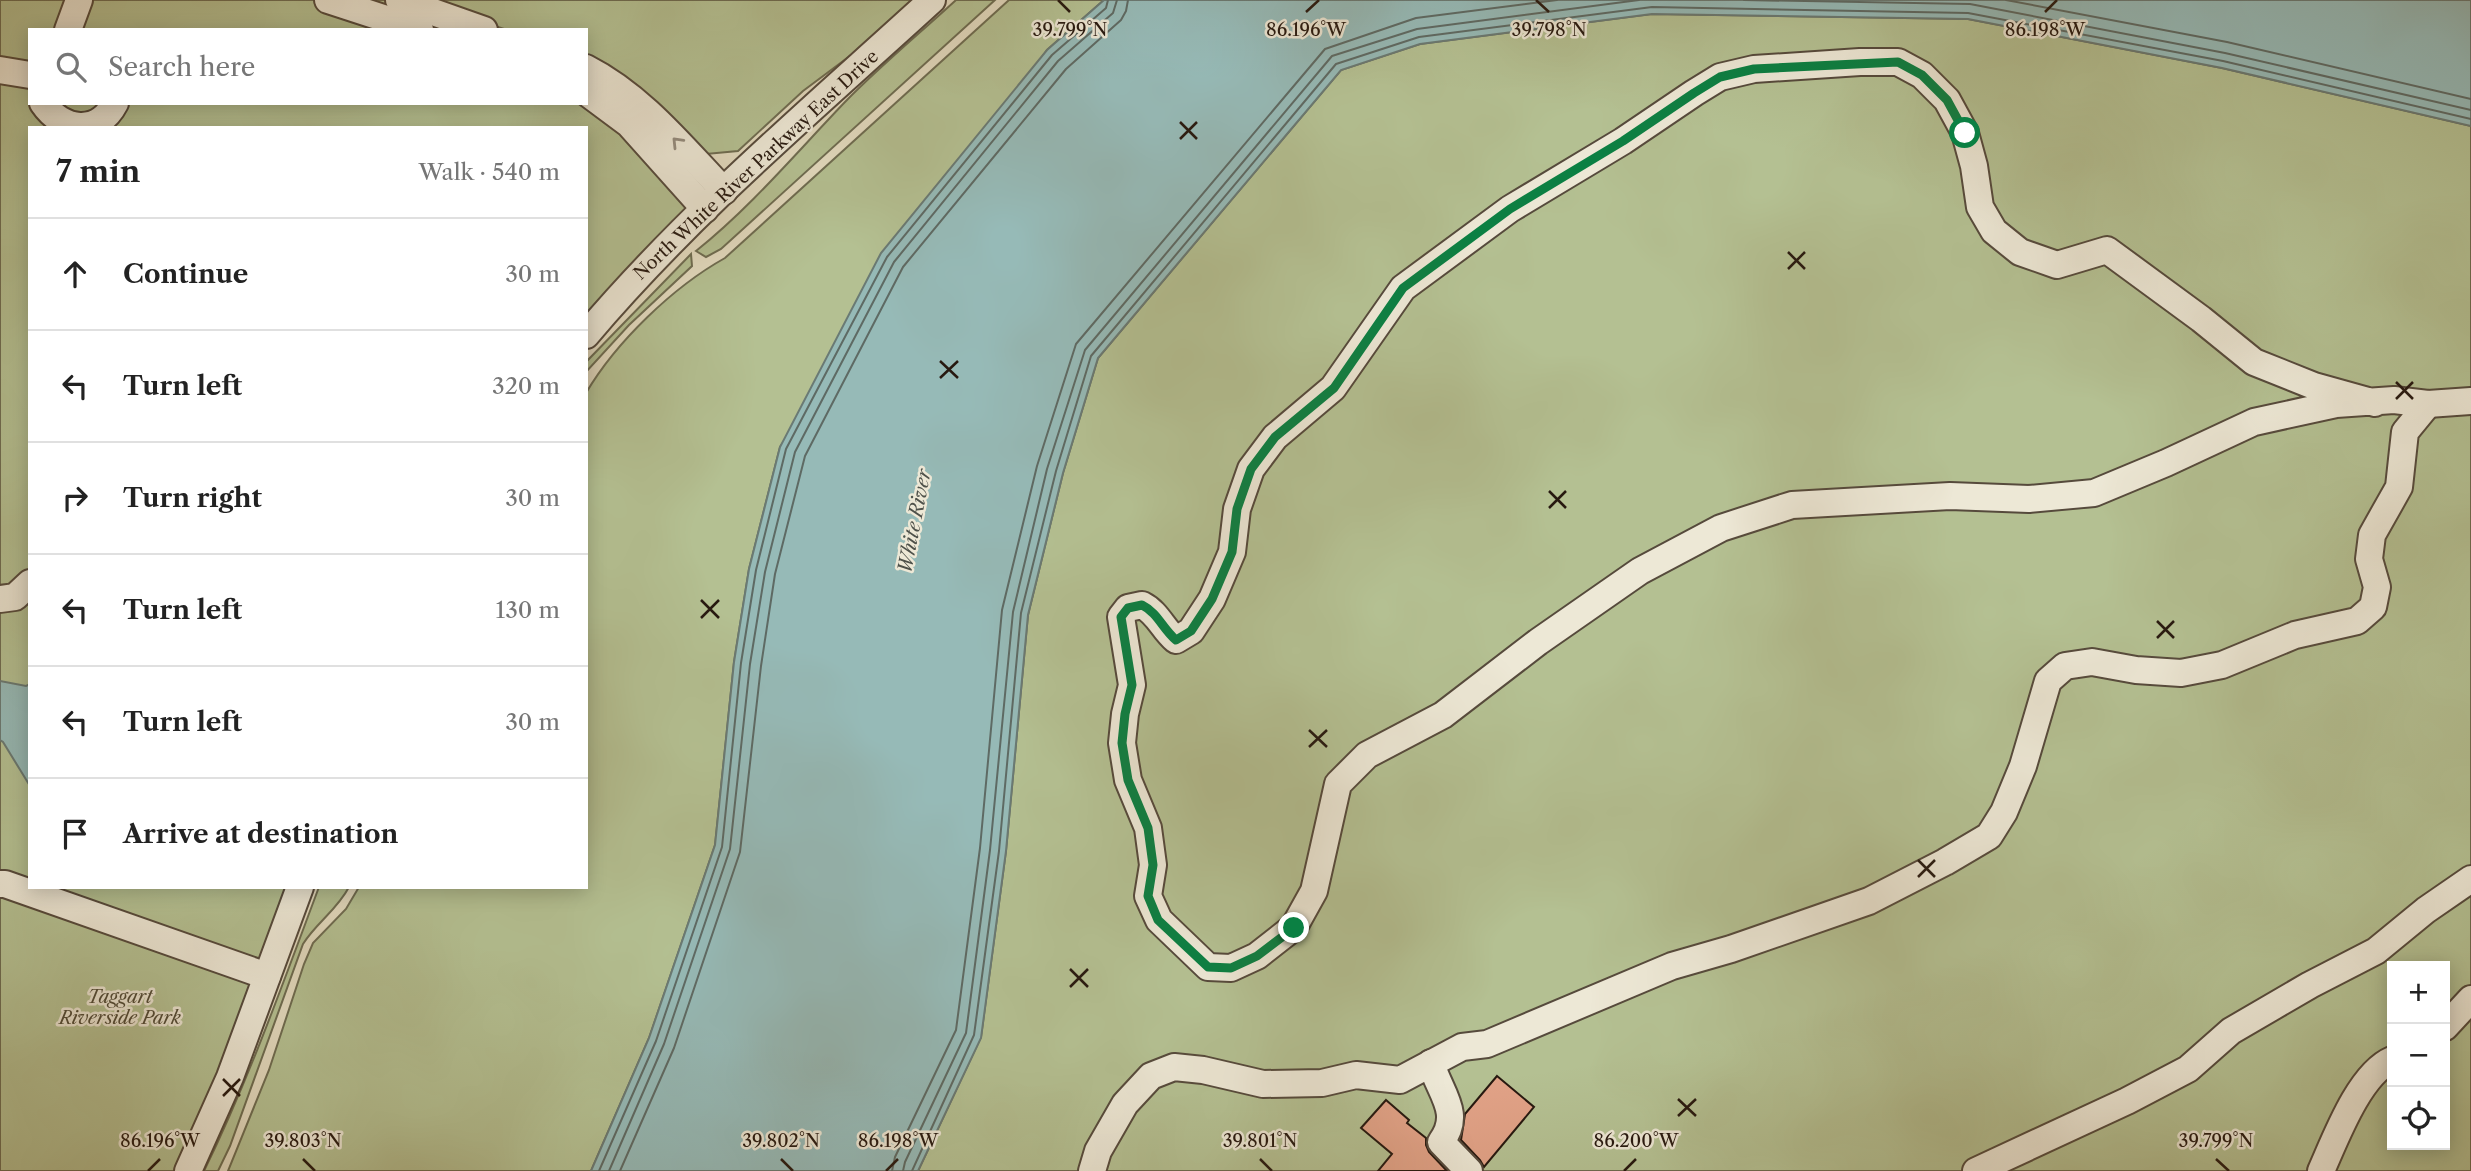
<!DOCTYPE html>
<meta charset="utf-8">
<style>
body{margin:0;font-family:"Libre Caslon Text",serif;background:#f6f6f6;color:#222}
.controls{position:absolute;right:21px;bottom:21px;display:grid;overflow:hidden;border-radius:0px;box-shadow:0 4px 18px #0003}
.controls button{width:63px;height:63px;display:grid;place-items:center;padding:0;border:0;border-bottom:2px solid #e0e0e0;background:#fff;color:#222;font:35px sans-serif}
.stop{position:absolute;width:21px;height:21px;margin:-16px;border:5px solid #0b8043;border-radius:50%;background:#fff}
.stop.end{background:#0b8043;border-color:#fff;box-shadow:0 2px 7px #0008}
.list{margin:0;padding:0;list-style:none}
h2{display:flex;justify-content:space-between;align-items:center;height:91px;margin:0;padding:0 28px;font-size:30px}
h2 small{font-size:23px;font-weight:400;color:#767676}
.list li{display:grid;grid-template-columns:46px 1fr auto;gap:21px;align-items:center;box-sizing:border-box;height:112px;padding:0 28px;border-top:2px solid #e0e0e0}
.list b{display:block;font-size:26px;white-space:nowrap}
.list em{font-size:23px;font-style:normal;color:#767676}
.icon{flex:none;width:38px;height:38px;fill:none;stroke:currentColor;stroke-width:2;stroke-linecap:round;stroke-linejoin:round}
.map{position:relative;flex:none;width:2471px;height:1171px;overflow:hidden}
.search{position:absolute;background:#fff;box-shadow:0 4px 18px #0003;left:28px;top:28px;width:560px;height:77px;display:flex;align-items:center;gap:18px;box-sizing:border-box;padding:0 24px;border-radius:0px;color:#767676;font-size:26px}
.panel{position:absolute;background:#fff;box-shadow:0 4px 18px #0003;left:28px;top:126px;width:560px;height:763px;border-radius:0px}
.map>svg:first-child{display:block}
.green{fill:#b4c092;stroke:#6e6c51;stroke-width:2;fill-rule:evenodd}
.water{fill:#96bab7;stroke:#6a7a74;stroke-width:2}
.lines{fill:none;stroke-linecap:round;stroke-linejoin:round}
.shore{stroke:#5e6a64;stroke-width:2}
.building{fill:#e1a287;stroke:#271910;stroke-width:2}
.minor-casing{stroke:#564a3c;stroke-width:30}
.minor{stroke:#ede8d6;stroke-width:26}
.oneway{stroke:#948b7d}
.route{stroke:#0b8043;stroke-width:9}
.ticks{fill:none;stroke:#271910;stroke-width:2.5}
.labels{text-anchor:middle;stroke-width:5;stroke-linejoin:round;paint-order:stroke}
.street-label{font-size:18px;fill:#271910;stroke:#ede8d6}
.park-label{font-size:18px;font-style:italic;fill:#514b37;stroke:#ede8d6}
.water-label{font-size:19px;font-style:italic;fill:#4e514a;stroke:#ede8d6}
.ticks-label{font-size:18px;text-anchor:middle;fill:#271910;stroke:#ede8d6;stroke-width:5;stroke-linejoin:round;paint-order:stroke}
</style>
<div class="map">
<svg width="2471" height="1171" viewBox="0 0 2471 1171">
<rect width="100%" height="100%" fill="#e3dbc0"/>
<filter id="stains"><feTurbulence type="fractalNoise" baseFrequency=".00286" numOctaves="4"/><feColorMatrix values="0 0 0 0 .2 0 0 0 0 .09 0 0 0 0 .02 0 0 0 .5 -.17"/></filter>
<radialGradient id="worn" r=".72"><stop offset=".6" stop-color="#630" stop-opacity="0"/><stop offset="1" stop-color="#630" stop-opacity=".3"/></radialGradient>
<g class="green">
<polygon points="0,0 413,0 476,30 30,30 30,103 586,103 696,198 586,339 586,128 30,128 30,887 296,887 185,1171 0,1171"/>
<polygon points="417,0 917,0 886,29 803,91 738,151 706,154 586,58 586,30 507,30"/>
<path d="M956,0H995L721,249L706,257L696,251C751,207 796,153 845,102C880,66 919,34 956,0Z"/>
<path d="M1009,0H1104L1047,50L780,447L749,569L734,662L715,845L649,1038L591,1171H228L269,1070L304,964L313,943L346,909L359,887H586V393C616,342 673,287 725,258Z"/>
<path d="M1652,14L1968,19L2222,68L2471,126V1171H918L981,1037L1006,851L1028,615L1063,473L1098,358L1341,70L1420,44ZM2392,966H2445V1145H2392Z"/>
<polygon points="691,254 692,266 629,325 586,372 586,362"/>
<path d="M319,887H349C337,910 316,923 303,944L230,1146L218,1171H204C249,1079 283,983 319,887Z"/>
</g>
<g class="water">
<polygon points="1104,0 2471,0 2471,126 2222,68 1968,19 1652,14 1420,44 1341,70 1098,358 1063,473 1028,615 1006,851 981,1038 918,1171 591,1171 649,1038 715,845 734,662 749,569 780,447 881,253 1047,50"/>
<polygon points="0,681 26,686 30,684 30,786 3,742 0,740"/>
</g>
<g class="lines">
<g class="shore">
<polyline points="1744,0 1970,4 2225,53 2471,110"/>
<polyline points="2006,0 2227,42 2471,99"/>
<polyline points="599,1171 656,1041 722,847 741,663 756,570 786,449 887,257 1052,55 1106,8 1108,0"/>
<polyline points="609,1171 664,1044 730,849 750,664 765,572 795,452 894,262 1058,61 1113,13 1117,0"/>
<polyline points="620,1171 674,1048 740,852 761,666 775,574 805,456 903,267 1066,69 1121,20 1126,11 1128,0"/>
<polyline points="892,1171 895,1157 956,1030 980,848 1002,610 1037,466 1076,344 1325,49 1416,18 1557,0"/>
<polyline points="903,1171 905,1162 966,1033 990,850 1013,612 1047,469 1085,350 1332,56 1417,29 1639,0"/>
<polyline points="912,1171 974,1035 999,851 1021,613 1056,471 1091,356 1336,64 1419,37 1652,7 1968,13 2223,61 2471,119"/>
</g>
</g>
<g class="building">
<polygon points="1497,1076 1534,1107 1484,1167 1480,1160 1461,1140 1465,1114"/>
<polygon points="1386,1100 1409,1120 1407,1123 1426,1138 1426,1145 1429,1152 1447,1171 1378,1171 1392,1154 1361,1128"/>
</g>
<g class="lines">
<g class="minor-casing">
<g id="minor">
<polyline points="328,0 420,30"/>
<polyline points="399,0 484,30"/>
<polyline points="68,30 79,0"/>
<path d="M586,68C641,96 682,147 724,191"/>
<polyline points="0,70 30,75"/>
<polyline points="586,92 629,124 705,209"/>
<path d="M43,103C62,131 98,136 115,103"/>
<path d="M586,335C690,212 814,108 932,0"/>
<path d="M2375,403L2314,386L2254,362L2201,319L2107,250L2057,265L2020,252L1994,231L1980,207L1974,166L1965,133L1947,100L1922,75L1898,62H1860L1754,69L1720,77L1694,93L1623,141L1510,209L1403,288L1333,388L1275,437L1251,469L1237,509L1232,552L1212,599L1191,631L1176,640C1162,628 1158,613 1142,605L1128,608L1121,617L1132,685L1125,714L1122,743L1128,780L1148,828L1153,865L1148,896L1159,920L1208,967L1231,968L1257,956L1294,927L1314,891L1338,784L1367,755L1443,715L1538,642L1640,571L1721,528L1792,505L1950,496L2029,499L2094,493L2166,463L2254,422L2336,404L2394,400L2428,404L2471,401"/>
<polyline points="0,599 15,597 30,583"/>
<polyline points="0,884 5,884 267,976"/>
<polyline points="2445,1027 2471,999"/>
<path d="M1431,1063C1439,1092 1463,1113 1441,1142L1469,1171"/>
<polyline points="188,1171 230,1077 300,887"/>
<polyline points="1092,1171 1098,1151 1125,1104 1151,1076 1174,1067 1203,1070 1263,1084 1322,1083 1356,1075 1400,1080 1462,1047 1487,1044 1672,966 1731,949 1869,901 1945,862 1989,836 2004,812 2023,766 2048,681 2065,666 2092,662 2136,670 2181,673 2222,665 2295,635 2357,621 2373,607 2377,587 2369,559 2372,535 2399,487 2405,432 2428,404"/>
<polyline points="1976,1171 2127,1101 2188,1069 2231,1031 2310,985 2376,951 2426,910 2471,879"/>
<path d="M2321,1171C2335,1140 2359,1074 2392,1060"/>
</g>
</g>
<use href="#minor" class="minor"/>
</g>
<defs><path id="oneway-chevron" d="M-2-3.5L2.5 0L-2 3.5" fill="none" stroke-width="1.6" stroke-linecap="round" stroke-linejoin="round" transform="scale(1.75)"/></defs>
<use class="oneway" href="#oneway-chevron" transform="translate(677 142) rotate(-134)"/>
<g class="lines">
<path class="route" d="M1294,928L1257,956L1231,968L1208,967L1158,920L1148,896L1153,865L1148,828L1128,780L1122,743L1125,714L1132,685L1121,617L1128,608L1142,605C1158,613 1162,628 1176,640L1191,631L1212,599L1232,552L1237,509L1251,469L1275,437L1334,388L1403,288L1510,209L1623,141L1694,93L1720,77L1754,69L1898,62L1922,75L1947,100L1965,133"/>
</g>
<path class="ticks" d="M1058,0L1070,12M1536,0L1549,12M1306,12L1319,0M2045,12L2057,0M1180,122L1197,139M1180,139L1197,122M1788,252L1805,269M1788,269L1805,252M940,361L958,378M940,378L958,361M2396,382L2413,399M2396,399L2413,382M1549,491L1566,508M1549,508L1566,491M701,600L719,618M701,618L719,600M2157,621L2174,638M2157,638L2174,621M1309,730L1327,747M1309,747L1327,730M1918,860L1935,877M1918,877L1935,860M1070,969L1088,987M1070,987L1088,969M223,1079L240,1096M223,1096L240,1079M1678,1099L1696,1116M1678,1116L1696,1099M303,1159L315,1171M781,1159L793,1171M1260,1159L1272,1171M2216,1159L2229,1171M148,1171L160,1159M886,1171L898,1159M1624,1171L1636,1159"/>
<g class="labels">
<g class="street-label">
<text transform="translate(756 165) rotate(-43)" y="6">North White River Parkway East Drive</text>
</g>
<g class="park-label">
<text x="120" y="1003">Taggart<tspan x="120" dy="21">Riverside Park</tspan></text>
</g>
<g class="water-label">
<text transform="translate(914 521) rotate(-79)" y="7">White River</text>
</g>
</g>
<g class="ticks-label">
<text x="1070" y="36">39.799°N</text>
<text x="1306" y="36">86.196°W</text>
<text x="1549" y="36">39.798°N</text>
<text x="2045" y="36">86.198°W</text>
<text x="160" y="1147">86.196°W</text>
<text x="898" y="1147">86.198°W</text>
<text x="1636" y="1147">86.200°W</text>
<text x="303" y="1147">39.803°N</text>
<text x="781" y="1147">39.802°N</text>
<text x="1260" y="1147">39.801°N</text>
<text x="2216" y="1147">39.799°N</text>
</g>
<rect width="100%" height="100%" filter="url(#stains)"/>
<rect width="100%" height="100%" fill="url(#worn)"/>
</svg>
<div class="controls">
<button>+</button>
<button>−</button>
<button><svg class="icon" aria-label="locate" viewBox="0 0 24 24"><circle cx="12" cy="12" r="6"/><path d="M12 2v4M12 18v4M2 12h4M18 12h4"/></svg></button>
</div>
<div class="stop" style="left:1965px;top:133px"></div>
<div class="stop end" style="left:1294px;top:928px"></div>
<div class="search"><svg class="icon" aria-label="search" viewBox="0 0 24 24"><circle cx="10" cy="10" r="6"/><path d="M15 15l6 6"/></svg>Search here</div>
<section class="panel">
<h2>7 min<small>Walk · 540 m</small></h2>
<ul class="list">
<li><svg class="icon" aria-label="ahead" viewBox="0 0 24 24"><path d="M12 20V5M6 11l6-6 6 6"/></svg><div><b>Continue</b></div><em>30 m</em></li>
<li><svg class="icon" aria-label="left" viewBox="0 0 24 24"><path d="M17 20v-9H6M10 6l-5 5 5 5"/></svg><div><b>Turn left</b></div><em>320 m</em></li>
<li><svg class="icon" aria-label="right" viewBox="0 0 24 24"><path d="M7 20v-9h11M14 6l5 5-5 5"/></svg><div><b>Turn right</b></div><em>30 m</em></li>
<li><svg class="icon" aria-label="left" viewBox="0 0 24 24"><path d="M17 20v-9H6M10 6l-5 5 5 5"/></svg><div><b>Turn left</b></div><em>130 m</em></li>
<li><svg class="icon" aria-label="left" viewBox="0 0 24 24"><path d="M17 20v-9H6M10 6l-5 5 5 5"/></svg><div><b>Turn left</b></div><em>30 m</em></li>
<li><svg class="icon" aria-label="arrive" viewBox="0 0 24 24"><path d="M6 21V4h12l-3 4 3 4H6"/></svg><div><b>Arrive at destination</b></div></li>
</ul>
</section>
</div>
